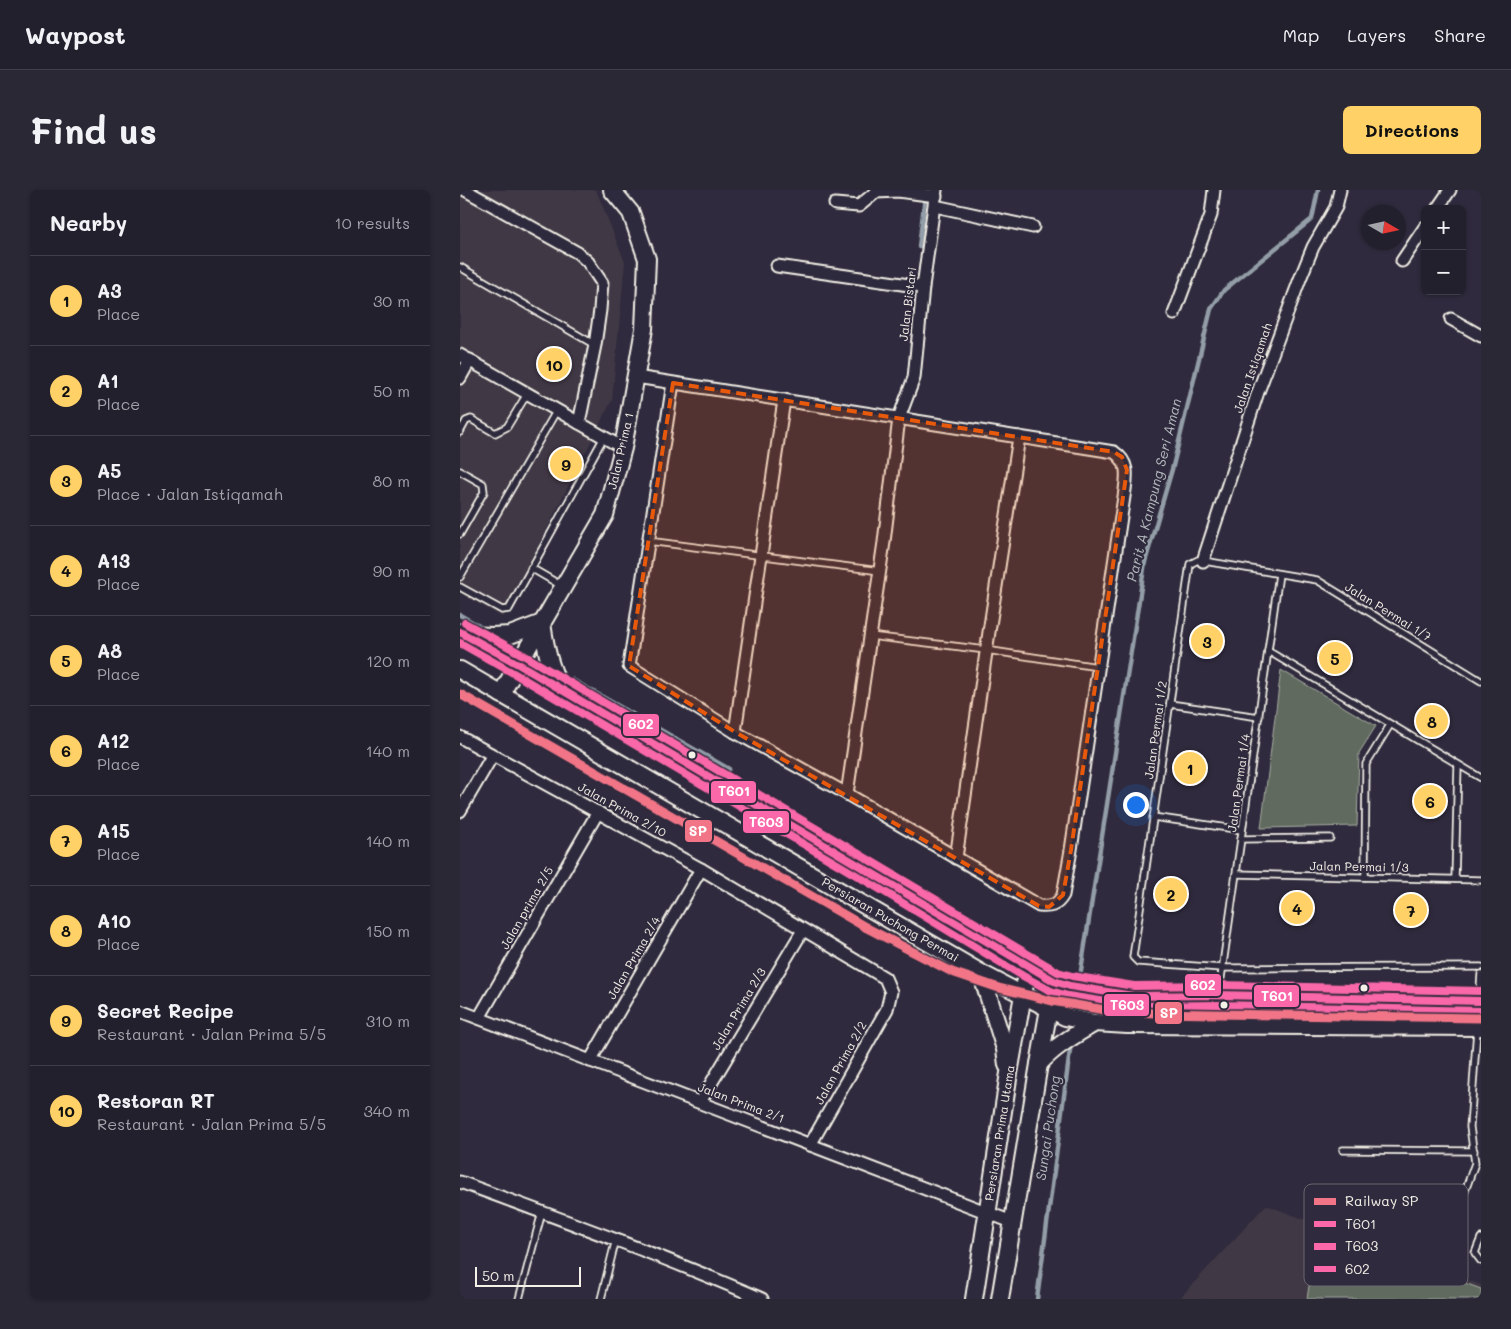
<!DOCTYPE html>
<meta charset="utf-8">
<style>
body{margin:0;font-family:Mali,sans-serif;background:#2b2836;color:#f1f3f6}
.controls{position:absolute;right:15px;top:15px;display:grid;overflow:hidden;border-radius:8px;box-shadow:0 1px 4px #0004}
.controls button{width:45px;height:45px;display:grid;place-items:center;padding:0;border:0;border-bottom:1px solid #403e4a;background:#23202e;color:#f1f3f6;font:25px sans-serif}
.compass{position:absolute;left:901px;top:15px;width:45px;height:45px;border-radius:50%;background:#23202e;box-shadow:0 1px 4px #0004;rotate:99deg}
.scale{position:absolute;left:15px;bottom:12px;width:106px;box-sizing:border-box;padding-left:5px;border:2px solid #f4f1e8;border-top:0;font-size:14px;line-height:18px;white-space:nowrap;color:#f4f1e8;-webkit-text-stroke:4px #2f2a3d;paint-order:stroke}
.you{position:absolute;left:675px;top:614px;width:18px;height:18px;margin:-12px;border:4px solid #fff;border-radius:50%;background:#1a73e8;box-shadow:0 0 0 8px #1a73e833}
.badge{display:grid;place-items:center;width:32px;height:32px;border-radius:50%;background:#ffd166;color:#111;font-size:16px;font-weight:700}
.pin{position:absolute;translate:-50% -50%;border:2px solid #fff;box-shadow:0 1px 5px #0006}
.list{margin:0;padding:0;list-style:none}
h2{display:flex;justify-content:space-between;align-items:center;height:65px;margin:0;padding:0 20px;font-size:21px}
h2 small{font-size:16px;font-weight:400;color:#a3a3aa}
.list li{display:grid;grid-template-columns:32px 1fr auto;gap:15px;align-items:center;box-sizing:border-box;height:90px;padding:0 20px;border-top:1px solid #403e4a}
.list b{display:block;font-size:19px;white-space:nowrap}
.list p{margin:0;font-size:16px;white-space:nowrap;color:#a3a3aa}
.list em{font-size:16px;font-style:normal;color:#a3a3aa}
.map{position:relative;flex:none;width:1021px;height:1109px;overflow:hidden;border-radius:8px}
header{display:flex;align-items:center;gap:30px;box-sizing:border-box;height:70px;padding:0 25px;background:#23202e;border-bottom:1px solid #403e4a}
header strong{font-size:24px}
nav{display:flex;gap:28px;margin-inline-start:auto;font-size:18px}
.intro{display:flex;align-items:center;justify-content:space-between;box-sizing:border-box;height:120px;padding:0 30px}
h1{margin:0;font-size:35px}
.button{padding:12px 22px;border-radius:8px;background:#ffd166;color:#111;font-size:18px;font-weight:700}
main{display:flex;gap:30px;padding:0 30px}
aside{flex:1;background:#23202e;border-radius:8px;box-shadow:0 1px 4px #0004}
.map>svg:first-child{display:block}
.built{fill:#413945}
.green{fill:#616b5f;stroke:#aaaea4}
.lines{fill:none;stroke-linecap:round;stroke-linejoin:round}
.stream{stroke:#939ea8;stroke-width:4.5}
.lane-casing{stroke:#f4f1e8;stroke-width:9}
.street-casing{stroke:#f4f1e8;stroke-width:15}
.secondary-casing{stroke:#f4f1e8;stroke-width:20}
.lane{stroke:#2f2a3d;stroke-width:5.5}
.street{stroke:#2f2a3d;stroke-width:11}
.secondary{stroke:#2f2a3d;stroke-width:16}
.bus-1-casing{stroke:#2f2a3d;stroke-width:11}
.bus-2-casing{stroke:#2f2a3d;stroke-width:11}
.bus-3-casing{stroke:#2f2a3d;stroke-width:11}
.bus-1{stroke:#fa68a9;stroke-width:8}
.bus-2{stroke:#fa68a9;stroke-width:8}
.bus-3{stroke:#fa68a9;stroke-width:8}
.rail-1-casing{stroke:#2f2a3d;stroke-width:12}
.rail-1{stroke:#f17587;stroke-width:9}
.marked{fill:#e8590c;fill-opacity:0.2;stroke:#e8590c;stroke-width:4;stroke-dasharray:10 6;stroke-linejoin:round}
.bus-dot{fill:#f4f1e8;stroke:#2f2a3d;stroke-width:2}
.labels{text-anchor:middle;stroke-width:4;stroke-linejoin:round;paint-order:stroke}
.street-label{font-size:12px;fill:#f4f1e8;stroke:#2f2a3d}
.water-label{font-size:14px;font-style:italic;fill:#b3b9bd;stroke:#2f2a3d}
.key{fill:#2f2a3d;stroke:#6a6670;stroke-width:1}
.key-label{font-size:14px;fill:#f4f1e8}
.line-badge{stroke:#2f2a3d;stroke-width:2}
.badge-label{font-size:14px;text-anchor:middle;font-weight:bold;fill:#fff}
</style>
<header>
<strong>Waypost</strong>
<nav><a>Map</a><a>Layers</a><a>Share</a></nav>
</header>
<div class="intro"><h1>Find us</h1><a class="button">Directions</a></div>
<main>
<aside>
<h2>Nearby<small>10 results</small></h2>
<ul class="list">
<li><span class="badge">1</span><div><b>A3</b><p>Place</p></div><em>30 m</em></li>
<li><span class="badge">2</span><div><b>A1</b><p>Place</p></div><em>50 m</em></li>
<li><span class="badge">3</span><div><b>A5</b><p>Place · Jalan Istiqamah</p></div><em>80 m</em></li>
<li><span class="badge">4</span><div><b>A13</b><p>Place</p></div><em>90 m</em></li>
<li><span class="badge">5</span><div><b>A8</b><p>Place</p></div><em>120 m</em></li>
<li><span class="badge">6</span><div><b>A12</b><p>Place</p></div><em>140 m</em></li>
<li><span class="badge">7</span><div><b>A15</b><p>Place</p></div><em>140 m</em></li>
<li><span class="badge">8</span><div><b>A10</b><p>Place</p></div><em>150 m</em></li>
<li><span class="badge">9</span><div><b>Secret Recipe</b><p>Restaurant · Jalan Prima 5/5</p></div><em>310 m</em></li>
<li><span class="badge">10</span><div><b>Restoran RT</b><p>Restaurant · Jalan Prima 5/5</p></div><em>340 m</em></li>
</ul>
</aside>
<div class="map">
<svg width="1021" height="1109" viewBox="0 0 1021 1109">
<rect width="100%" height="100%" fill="#2f2a3d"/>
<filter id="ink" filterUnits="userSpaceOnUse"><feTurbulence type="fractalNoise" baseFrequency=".02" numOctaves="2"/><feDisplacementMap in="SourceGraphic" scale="10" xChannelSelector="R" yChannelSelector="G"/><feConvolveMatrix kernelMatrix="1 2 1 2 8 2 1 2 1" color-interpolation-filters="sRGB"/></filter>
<g filter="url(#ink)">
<g class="built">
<polygon points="0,0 136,0 165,72 152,210 42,427 0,403"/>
<polygon points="806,1015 1021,1095 1021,1109 719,1109"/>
</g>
<g class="green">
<polygon points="821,480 916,536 899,563 897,636 801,638"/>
<polygon points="858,1039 1021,1099 1021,1109 847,1109"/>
</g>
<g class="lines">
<g class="stream">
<polyline points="459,57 465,6"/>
<polyline points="0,425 19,436"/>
<polyline points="111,489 269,579"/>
<polyline points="619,793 685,372 713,276 751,119 764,100 852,29 858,0"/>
<polyline points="615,825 618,801"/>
<polyline points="577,1109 611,853"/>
</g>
<g class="lane-casing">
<g id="lane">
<polyline points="0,77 135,155"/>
<polyline points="0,242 6,231 11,229 35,243 47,237 67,204"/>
<polyline points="0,281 23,294 24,302 0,344"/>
<polyline points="188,351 420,381"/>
<polyline points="71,378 102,396"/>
<polyline points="0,387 97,220"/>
<polyline points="0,397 42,420 49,419 144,247"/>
<polyline points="410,446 526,460 638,477"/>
<polyline points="808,461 1021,588"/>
<polyline points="1021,491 857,390 738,370 730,374 673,767 678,772 762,778 1021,777"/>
<polyline points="710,514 799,527"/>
<polyline points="693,627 782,640"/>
<polyline points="781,649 870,648"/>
<polyline points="776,684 1021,690"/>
<polyline points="905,687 906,574 930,535"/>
<polyline points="995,689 998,575"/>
<polyline points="759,802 819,384"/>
<polyline points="883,960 1014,961"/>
<polyline points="1021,1048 1015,1063 1021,1071"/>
<polyline points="979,1074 1015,973 1010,937 1021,784"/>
<polyline points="59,1109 82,1022"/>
<polyline points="141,1109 156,1049"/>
</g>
</g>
<g class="street-casing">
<g id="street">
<polyline points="5,0 118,63 128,72 142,93 140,120 135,155 119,233"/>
<polyline points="375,14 399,16 416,2 438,1 476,6"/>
<polyline points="475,16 573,37"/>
<polyline points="977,19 990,0"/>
<polyline points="942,71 965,37"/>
<polyline points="317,76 463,97"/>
<polyline points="714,124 751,25 754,0"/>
<polyline points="991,129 1021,146"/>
<polyline points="0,165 163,258"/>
<path d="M176,187L654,262C669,272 667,285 665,300L611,660L603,705C597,716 590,717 579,716L387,604L275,542L169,476L213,193"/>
<polyline points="0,188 10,170"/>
<polyline points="743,371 798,202 840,89 853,57 876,17 880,0"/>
<polyline points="275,542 324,210"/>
<polyline points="0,547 241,679 425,788 431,802 427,819 350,955"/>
<polyline points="387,604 424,352 439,228 454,188 463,97 476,0"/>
<polyline points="0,621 32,566"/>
<polyline points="496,668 529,442 559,247"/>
<polyline points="0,821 552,1032"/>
<polyline points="19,828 138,622"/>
<polyline points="130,871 241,679"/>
<polyline points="240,912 343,740"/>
<path d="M0,992C101,1029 203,1066 302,1109"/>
</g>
</g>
<g class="secondary-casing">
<g id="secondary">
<path d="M82,433C86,460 89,475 101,499"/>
<polyline points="0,442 60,475 226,574 423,689 568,777 594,791 610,796 673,806 758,805 1021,811"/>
<polyline points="9,445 32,446 50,445 82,433"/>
<polyline points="0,480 521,783 605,827 635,833 667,835 1021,837"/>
<polyline points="41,504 145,325 163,258 184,139 187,69 171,23 152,0"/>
<polyline points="521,783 545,859 547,875"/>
<path d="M579,874C595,856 615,845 635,833"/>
<polyline points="514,1109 548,889 568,777"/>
<polyline points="540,1109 579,874 594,791"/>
</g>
</g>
<use href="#lane" class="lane"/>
<use href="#street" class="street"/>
<use href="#secondary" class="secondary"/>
<g class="bus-1-casing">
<polyline id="bus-1" points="0,442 60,475 594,791 610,796 673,806 758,805 1021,811"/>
</g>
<g class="bus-2-casing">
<polyline id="bus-2" points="0,453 55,484 418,698 563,786 591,801 608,806 672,816 758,815 1021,821"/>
</g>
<g class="bus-3-casing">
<polyline id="bus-3" points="5,433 65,466 598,782 612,786 674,796 758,795 1021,801"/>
</g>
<use href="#bus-1" class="bus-1"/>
<use href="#bus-2" class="bus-2"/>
<use href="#bus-3" class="bus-3"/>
<g class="rail-1-casing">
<polyline id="rail-1" points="0,504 407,738 492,782 539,798 592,811 645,820 694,823 1021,828"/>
</g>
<use href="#rail-1" class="rail-1"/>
</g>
</g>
<path class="marked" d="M213,193L654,262L662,267L667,280L611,660L603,705L589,717L579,716L275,542L169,476Z"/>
<g class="bus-dot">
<circle cx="232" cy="565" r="4.5"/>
<circle cx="904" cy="798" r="4.5"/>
<circle cx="764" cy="815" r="4.5"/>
</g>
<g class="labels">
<g class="street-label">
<text transform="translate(448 114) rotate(-83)" y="4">Jalan Bistari</text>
<text transform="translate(793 178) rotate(-71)" y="4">Jalan Istiqamah</text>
<text transform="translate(161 261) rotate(-77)" y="4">Jalan Prima 1</text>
<text transform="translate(928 422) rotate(32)" y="4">Jalan Permai 1/7</text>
<text transform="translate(696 540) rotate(-82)" y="4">Jalan Permai 1/2</text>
<text transform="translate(779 593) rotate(-82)" y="4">Jalan Permai 1/4</text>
<text transform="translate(162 620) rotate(29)" y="4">Jalan Prima 2/10</text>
<text transform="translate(899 677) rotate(1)" y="4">Jalan Permai 1/3</text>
<text transform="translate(67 718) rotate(-60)" y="4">Jalan prima 2/5</text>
<text transform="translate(430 730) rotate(30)" y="4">Persiaran Puchong Permai</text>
<text transform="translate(174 768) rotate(-60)" y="4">Jalan Prima 2/4</text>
<text transform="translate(279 819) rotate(-59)" y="4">Jalan Prima 2/3</text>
<text transform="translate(381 873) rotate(-61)" y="4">Jalan Prima 2/2</text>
<text transform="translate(281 913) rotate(21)" y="4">Jalan Prima 2/1</text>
<text transform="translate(540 943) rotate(-81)" y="4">Persiaran Prima Utama</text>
</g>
<g class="water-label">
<text transform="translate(694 300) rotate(-76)" y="5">Parit A Kampung Seri Aman</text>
<text transform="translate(588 938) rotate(-82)" y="5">Sungai Puchong</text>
</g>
</g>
<rect x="844" y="994" width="164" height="102" rx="8" class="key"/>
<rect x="854" y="1008" width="22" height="7" fill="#f17587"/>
<rect x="854" y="1031" width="22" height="6" fill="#fa68a9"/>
<rect x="854" y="1053" width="22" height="7" fill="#fa68a9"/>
<rect x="854" y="1076" width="22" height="6" fill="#fa68a9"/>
<g class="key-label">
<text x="885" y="1016">Railway SP</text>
<text x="885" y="1039">T601</text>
<text x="885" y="1061">T603</text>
<text x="885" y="1084">602</text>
</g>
<g class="line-badge">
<rect x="162" y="523" width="38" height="24" rx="5" fill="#fa68a9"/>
<rect x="250" y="590" width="47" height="24" rx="5" fill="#fa68a9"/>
<rect x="282" y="620" width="48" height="24" rx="5" fill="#fa68a9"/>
<rect x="224" y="629" width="29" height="24" rx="5" fill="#f17587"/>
<rect x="724" y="783" width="38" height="24" rx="5" fill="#fa68a9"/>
<rect x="793" y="794" width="47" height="24" rx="5" fill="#fa68a9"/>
<rect x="643" y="803" width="47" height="24" rx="5" fill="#fa68a9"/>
<rect x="694" y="811" width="29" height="24" rx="5" fill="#f17587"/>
</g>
<g class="badge-label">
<text x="181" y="539">602</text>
<text x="274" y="606">T601</text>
<text x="306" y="637">T603</text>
<text x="238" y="646">SP</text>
<text x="743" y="800">602</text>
<text x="817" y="811">T601</text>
<text x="667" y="820">T603</text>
<text x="709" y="828">SP</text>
</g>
</svg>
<div class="controls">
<button>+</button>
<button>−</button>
</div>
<svg class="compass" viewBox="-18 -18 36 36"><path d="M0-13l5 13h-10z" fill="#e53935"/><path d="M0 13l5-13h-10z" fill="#a3a3aa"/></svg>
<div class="scale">50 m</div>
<div class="you"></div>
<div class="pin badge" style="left:730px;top:578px">1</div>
<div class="pin badge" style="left:711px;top:704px">2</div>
<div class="pin badge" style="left:747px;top:451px">3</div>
<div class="pin badge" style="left:837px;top:718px">4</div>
<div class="pin badge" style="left:875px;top:468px">5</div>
<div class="pin badge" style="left:970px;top:611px">6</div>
<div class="pin badge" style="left:951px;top:720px">7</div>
<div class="pin badge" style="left:972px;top:531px">8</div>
<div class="pin badge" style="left:106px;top:274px">9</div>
<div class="pin badge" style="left:94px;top:174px">10</div>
</div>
</main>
